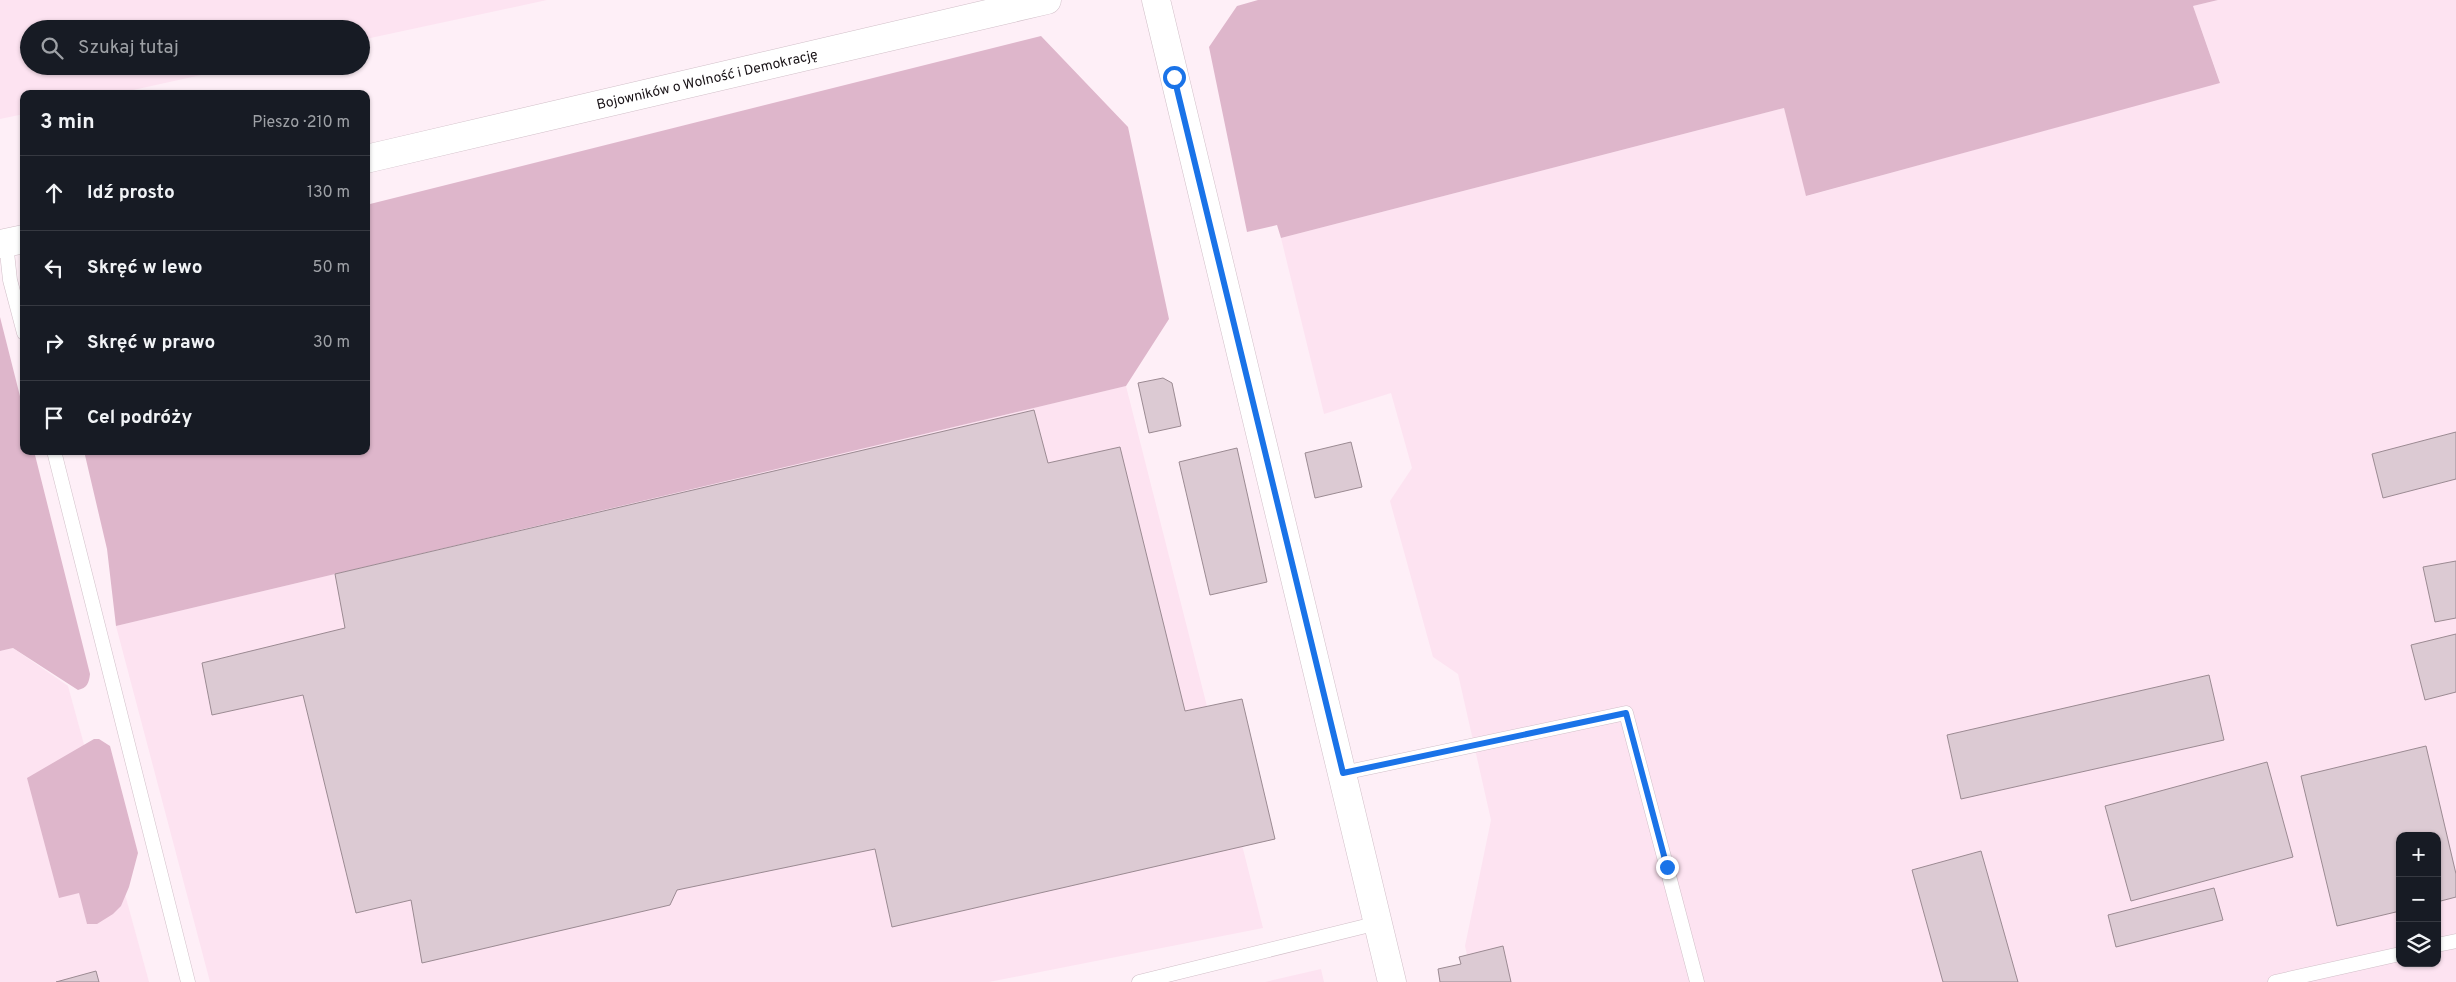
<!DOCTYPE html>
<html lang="pl">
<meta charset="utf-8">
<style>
body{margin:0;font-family:Overpass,sans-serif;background:#20242c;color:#f1f3f6}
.controls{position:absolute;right:15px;bottom:15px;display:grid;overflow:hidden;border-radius:10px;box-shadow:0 1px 4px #0004}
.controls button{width:45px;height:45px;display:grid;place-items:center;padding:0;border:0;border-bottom:1px solid #363941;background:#171b24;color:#f1f3f6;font:25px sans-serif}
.stop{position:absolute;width:15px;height:15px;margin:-11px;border:4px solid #1a73e8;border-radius:50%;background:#fff}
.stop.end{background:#1a73e8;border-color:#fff;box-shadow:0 1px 5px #0008}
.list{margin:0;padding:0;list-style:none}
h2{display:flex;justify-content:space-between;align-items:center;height:65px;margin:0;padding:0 20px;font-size:21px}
h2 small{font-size:16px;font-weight:400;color:#9ea1a6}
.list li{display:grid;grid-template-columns:32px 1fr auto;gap:15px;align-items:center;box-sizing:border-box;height:75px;padding:0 20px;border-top:1px solid #363941}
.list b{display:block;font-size:19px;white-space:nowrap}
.list em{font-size:16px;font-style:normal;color:#9ea1a6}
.icon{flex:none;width:28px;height:28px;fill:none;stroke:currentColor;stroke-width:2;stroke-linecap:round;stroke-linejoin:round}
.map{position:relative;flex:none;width:2456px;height:982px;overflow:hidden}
.search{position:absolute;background:#171b24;box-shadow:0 1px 4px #0004;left:20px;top:20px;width:350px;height:55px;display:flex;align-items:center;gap:12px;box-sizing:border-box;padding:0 18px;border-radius:28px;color:#9ea1a6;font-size:19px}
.panel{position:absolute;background:#171b24;box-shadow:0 1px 4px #0004;left:20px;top:90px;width:350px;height:365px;border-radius:10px}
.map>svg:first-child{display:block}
.built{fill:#fde3f1;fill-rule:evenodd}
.green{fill:#deb6cb}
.building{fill:#dccad3;stroke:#9b8a92}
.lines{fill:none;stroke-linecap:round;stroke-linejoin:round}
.lane-casing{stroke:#d1bfc8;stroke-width:15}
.street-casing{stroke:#d1bfc8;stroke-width:29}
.secondary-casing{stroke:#d1bfc8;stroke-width:29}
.lane{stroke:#fff;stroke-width:14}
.street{stroke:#fff;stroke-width:28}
.secondary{stroke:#fff;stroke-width:28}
.route{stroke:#1a73e8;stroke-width:6}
.labels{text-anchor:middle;stroke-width:5;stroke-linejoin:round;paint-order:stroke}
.street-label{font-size:14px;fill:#181216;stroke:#fff}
</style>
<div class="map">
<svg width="2456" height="982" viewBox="0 0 2456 982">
<rect width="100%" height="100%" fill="#feeff7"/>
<g class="built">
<polygon points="0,0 547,0 361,40 361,29 29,29 29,66 242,66 115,94 24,94 24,114 0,119"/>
<path d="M2218,0H2456V982H1473L1465,946L1491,820L1458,674L1433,657L1390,501L1412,468L1391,393L1324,414L1281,238L1784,108L1807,196L2220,82L2193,6ZM2400,836H2437V963H2400Z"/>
<polygon points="1126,386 1263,928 989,982 210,982 116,626"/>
<polygon points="13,648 68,686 149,982 0,982 0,651"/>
<polygon points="1321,969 1324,982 1265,982"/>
</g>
<g class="green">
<polygon points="1258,0 2218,0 2193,6 2220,83 1806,196 1784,108 1281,238 1277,225 1247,232 1209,47 1237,6"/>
<polygon points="1041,36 1128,127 1169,319 1126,386 116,626 107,549 84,451 366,451 366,205"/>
<path d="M0,317L24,412V451H34L90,674C89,683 87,688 78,690L13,648L0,651Z"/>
<polygon points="94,739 99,739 110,746 138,853 129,887 121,906 113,914 97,924 87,924 79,893 59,898 27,778"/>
</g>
<g class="building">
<polygon points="1163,378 1172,383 1181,426 1149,433 1138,383"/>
<polygon points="1034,410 1048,463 1120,447 1185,711 1242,699 1275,839 892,927 875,849 677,890 670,905 422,963 411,900 356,913 303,695 212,715 202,663 345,628 335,574"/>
<polygon points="2456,432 2456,479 2383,498 2372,454"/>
<polygon points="1351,442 1362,487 1315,498 1305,453"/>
<polygon points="1237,448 1267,582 1210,595 1179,462"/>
<polygon points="2456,561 2456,618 2435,622 2423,567"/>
<polygon points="2456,634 2456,692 2425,700 2411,645"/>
<polygon points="2209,675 2224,740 1961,799 1947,735"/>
<polygon points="2426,746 2456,874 2456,897 2437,902 2437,836 2400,836 2400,911 2337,926 2301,776"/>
<polygon points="2267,762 2293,857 2131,901 2105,806"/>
<polygon points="1981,851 2018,982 1943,982 1912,870"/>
<polygon points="2214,888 2223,920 2116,947 2108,915"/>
<polygon points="1503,946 1511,982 1440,982 1438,969 1461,964 1459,957"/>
<polygon points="96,971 99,982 56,982"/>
</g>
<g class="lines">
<g class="lane-casing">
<g id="lane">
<polyline points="6,243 10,280 24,333"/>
<polyline points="54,451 188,982"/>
<polyline points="1343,773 1626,713 1697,982"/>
<polyline points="2437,945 2456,941"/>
<polyline points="1139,982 1378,923"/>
<polyline points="2275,982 2400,954"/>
</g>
</g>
<g class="street-casing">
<polyline id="street" points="1156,0 1392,982"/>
</g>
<g class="secondary-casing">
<g id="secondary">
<polyline points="366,159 1047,0"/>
<polyline points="0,244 24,239"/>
</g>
</g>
<use href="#lane" class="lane"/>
<use href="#street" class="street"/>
<use href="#secondary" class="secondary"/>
</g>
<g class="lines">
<polyline class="route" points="1174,77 1343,773 1626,713 1667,867"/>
</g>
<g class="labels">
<g class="street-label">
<text transform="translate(707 79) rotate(-13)" y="5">Bojowników o Wolność i Demokrację</text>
</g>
</g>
</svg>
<div class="controls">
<button>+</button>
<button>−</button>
<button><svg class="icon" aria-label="layers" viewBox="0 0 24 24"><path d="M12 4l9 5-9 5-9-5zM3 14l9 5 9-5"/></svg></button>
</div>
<div class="stop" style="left:1174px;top:77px"></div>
<div class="stop end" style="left:1667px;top:867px"></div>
<div class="search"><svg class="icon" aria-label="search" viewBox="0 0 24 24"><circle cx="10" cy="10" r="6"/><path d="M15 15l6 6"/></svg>Szukaj tutaj</div>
<section class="panel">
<h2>3 min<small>Pieszo · 210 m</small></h2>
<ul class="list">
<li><svg class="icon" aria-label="ahead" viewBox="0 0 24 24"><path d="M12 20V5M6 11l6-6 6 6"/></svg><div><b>Idź prosto</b></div><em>130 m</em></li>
<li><svg class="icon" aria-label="left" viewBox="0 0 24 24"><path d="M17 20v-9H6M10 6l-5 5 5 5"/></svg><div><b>Skręć w lewo</b></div><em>50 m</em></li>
<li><svg class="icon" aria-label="right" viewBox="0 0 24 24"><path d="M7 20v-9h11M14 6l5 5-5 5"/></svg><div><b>Skręć w prawo</b></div><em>30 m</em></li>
<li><svg class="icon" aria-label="arrive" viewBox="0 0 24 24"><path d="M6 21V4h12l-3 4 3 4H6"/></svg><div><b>Cel podróży</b></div></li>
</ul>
</section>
</div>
